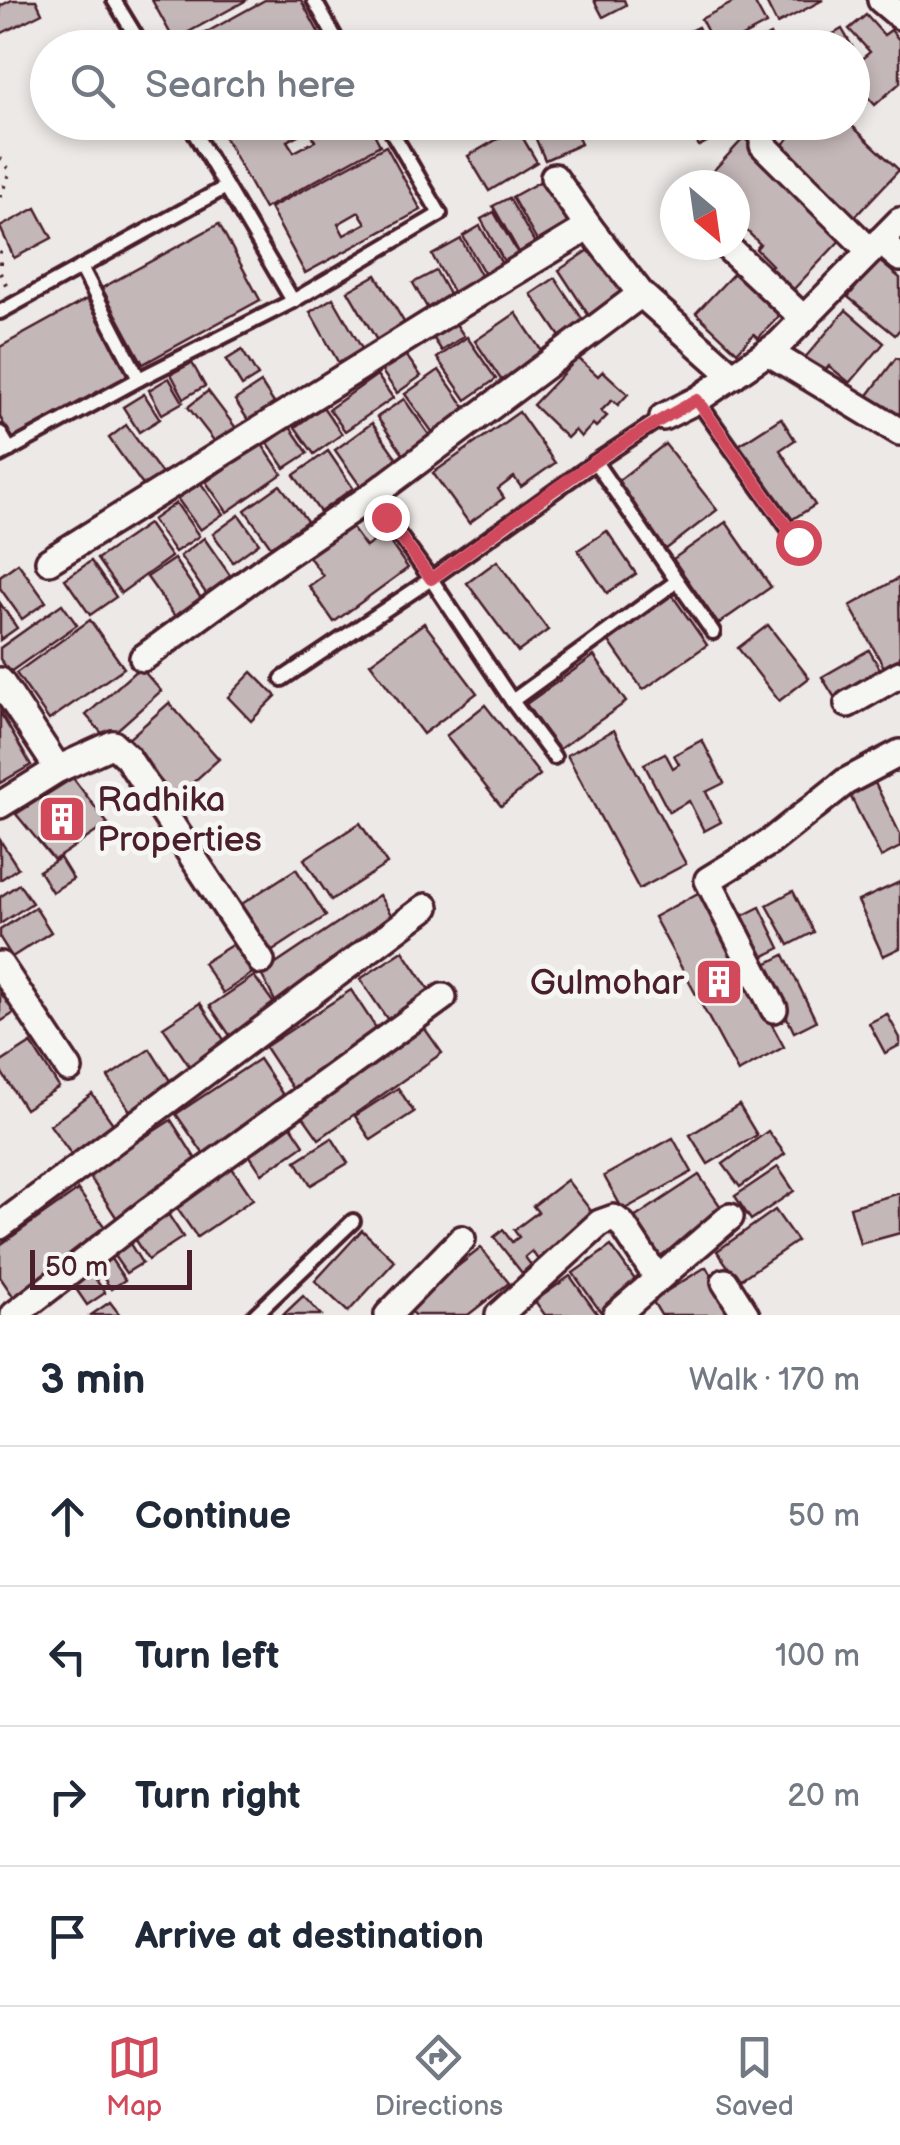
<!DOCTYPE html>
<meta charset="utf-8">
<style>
body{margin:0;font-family:"Balsamiq Sans",sans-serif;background:#f6f6f7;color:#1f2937}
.compass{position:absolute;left:660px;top:170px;width:90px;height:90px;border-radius:50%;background:#fff;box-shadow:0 5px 15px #0003;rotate:151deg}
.scale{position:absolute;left:30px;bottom:25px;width:162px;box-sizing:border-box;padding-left:10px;border:5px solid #4a1f2b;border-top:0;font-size:28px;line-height:35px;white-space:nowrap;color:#4a1f2b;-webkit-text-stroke:8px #f6f6f2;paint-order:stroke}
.stop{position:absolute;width:30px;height:30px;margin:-22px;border:8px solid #d1495b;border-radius:50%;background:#fff}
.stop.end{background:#d1495b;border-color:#fff;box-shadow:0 2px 10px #0008}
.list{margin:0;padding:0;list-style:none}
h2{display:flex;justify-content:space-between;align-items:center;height:130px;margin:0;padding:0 40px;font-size:42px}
h2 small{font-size:32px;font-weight:400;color:#747a83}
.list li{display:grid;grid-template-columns:65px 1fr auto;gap:30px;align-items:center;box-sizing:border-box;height:140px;padding:0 40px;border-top:2px solid #e0e1e3}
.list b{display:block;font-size:38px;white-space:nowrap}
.list em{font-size:32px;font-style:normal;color:#747a83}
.icon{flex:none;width:55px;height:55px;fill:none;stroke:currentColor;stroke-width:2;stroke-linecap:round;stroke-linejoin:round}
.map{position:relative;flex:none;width:900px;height:1315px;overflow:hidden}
.search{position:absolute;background:#fff;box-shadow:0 5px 15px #0003;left:30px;right:30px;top:30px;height:110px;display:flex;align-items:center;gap:25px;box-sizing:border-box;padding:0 35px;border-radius:55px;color:#747a83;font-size:38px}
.sheet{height:690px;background:#fff}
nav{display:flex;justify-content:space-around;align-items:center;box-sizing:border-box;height:140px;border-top:2px solid #e0e1e3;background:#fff;font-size:28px;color:#747a83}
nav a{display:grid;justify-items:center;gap:5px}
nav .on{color:#d1495b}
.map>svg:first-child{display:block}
.building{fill:#c4b7b7;stroke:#4a1f2b;stroke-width:2.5;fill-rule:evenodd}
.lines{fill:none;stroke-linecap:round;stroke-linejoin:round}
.service-casing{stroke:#4a1f2b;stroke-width:20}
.minor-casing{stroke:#4a1f2b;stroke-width:32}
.path{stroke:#4a1f2b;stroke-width:4;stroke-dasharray:2.5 8;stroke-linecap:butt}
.service{stroke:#f6f6f2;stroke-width:12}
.minor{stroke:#f6f6f2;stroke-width:25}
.route{stroke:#d1495b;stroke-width:12}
.labels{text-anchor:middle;stroke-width:10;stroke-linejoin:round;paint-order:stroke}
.poi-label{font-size:35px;fill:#4a1f2b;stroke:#f6f6f2;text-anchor:start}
</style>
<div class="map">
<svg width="900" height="1315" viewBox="0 0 900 1315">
<rect width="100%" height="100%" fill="#ece9e6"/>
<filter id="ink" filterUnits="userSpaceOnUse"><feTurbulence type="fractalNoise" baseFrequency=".01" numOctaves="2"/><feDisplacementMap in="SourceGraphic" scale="20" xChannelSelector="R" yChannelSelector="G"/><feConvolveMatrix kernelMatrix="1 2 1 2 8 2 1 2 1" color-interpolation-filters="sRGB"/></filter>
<g filter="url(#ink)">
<g class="building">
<polygon points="12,0 36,0 42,13 0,34 0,6"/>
<polygon points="152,0 247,0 174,40"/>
<polygon points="265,0 301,0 327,48 264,48 263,45 259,48 178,48"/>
<polygon points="594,0 624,0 626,5 603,17"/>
<polygon points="738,0 753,0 766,24 721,48 716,48 701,19"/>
<polygon points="765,0 823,0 777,24"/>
<polygon points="866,15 884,35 891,30 900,41 900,83 875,105 861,89 865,84 852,71 852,67 870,52 849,29"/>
<polygon points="698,27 709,48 680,48 675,38"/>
<polygon points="842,29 857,55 852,57 852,48 809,48"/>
<polygon points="770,35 777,48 748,48"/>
<path d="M241,122H368L380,145L264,209L222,133ZM309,129L315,141L294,152L287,141Z"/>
<polygon points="475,122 499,122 480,133"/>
<polygon points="550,122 572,122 581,144 545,160 532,130"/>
<polygon points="588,122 614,122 593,133"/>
<polygon points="686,122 711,122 718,136 699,146"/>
<polygon points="804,122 848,122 899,170 851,221 777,151"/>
<polygon points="517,128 537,162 489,191 468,156"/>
<polygon points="744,138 769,161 764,165 817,214 846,234 791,292 768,269 772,265 756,249 760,244 746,230 741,235 735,230 735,185 700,185"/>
<path d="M386,146L421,210L305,273L270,208ZM359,212L366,223L344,235L338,224Z"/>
<polygon points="543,180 567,223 537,241 512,197"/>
<polygon points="509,198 536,245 520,254 493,206"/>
<polygon points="36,208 52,238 14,258 0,227"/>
<polygon points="494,212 520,257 506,265 481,219"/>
<polygon points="219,224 260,300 143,364 102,288"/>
<polygon points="480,226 505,269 487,278 463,236"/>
<polygon points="461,239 487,286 459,302 432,255"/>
<polygon points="594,247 629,297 593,322 559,270"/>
<polygon points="878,260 900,278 900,329 895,335 848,297"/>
<polygon points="737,270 782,313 758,338 754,334 737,352 696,313"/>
<polygon points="436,271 450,296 428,309 413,283"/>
<polygon points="376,275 407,327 379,344 348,291"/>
<polygon points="555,278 587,326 563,341 531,294"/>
<polygon points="333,298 365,354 341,367 310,312"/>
<polygon points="87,299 129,375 12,439 0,417 0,347"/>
<polygon points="846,310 884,343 850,383 829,366 821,375 803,360"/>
<polygon points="516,313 543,353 502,381 475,341"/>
<polygon points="452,318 464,336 442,351 430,333"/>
<polygon points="467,337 496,379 466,400 437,358"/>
<polygon points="242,350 258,376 242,386 226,360"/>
<polygon points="403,351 421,376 397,393 379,367"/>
<polygon points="578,358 598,376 603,371 628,394 618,405 612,400 601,411 607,416 596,427 593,424 581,437 575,430 567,438 533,405"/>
<polygon points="896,358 900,360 900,423 866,398"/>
<polygon points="192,363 205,386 184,398 171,374"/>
<polygon points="439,370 467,410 433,433 405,394"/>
<polygon points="377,375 393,398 345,431 329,409"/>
<polygon points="169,378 183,402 162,414 149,390"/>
<polygon points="261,383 279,411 253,428 235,400"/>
<polygon points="208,391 239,432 219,447 188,407"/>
<polygon points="144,394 160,419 139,432 123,407"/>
<polygon points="404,399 430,436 403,454 377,417"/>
<polygon points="323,407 342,434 314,454 295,427"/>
<polygon points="519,412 555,463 521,487 514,477 498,489 504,498 469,523 433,473"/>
<polygon points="781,418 795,440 780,450 815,505 788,522 739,445"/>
<polygon points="372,423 398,460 361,487 335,450"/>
<polygon points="126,425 165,478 147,491 109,438"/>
<polygon points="290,427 308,453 285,468 268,443"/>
<polygon points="261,443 282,474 227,512 206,482"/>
<polygon points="665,444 717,510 665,550 614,484"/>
<polygon points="328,451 353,488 320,512 294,475"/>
<polygon points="200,482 223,514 200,530 177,498"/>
<polygon points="280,485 307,521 271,547 245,510"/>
<polygon points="176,503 199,536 175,552 152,520"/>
<polygon points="239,515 259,543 233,562 213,534"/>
<polygon points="726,522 771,587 718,624 673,559"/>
<polygon points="148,524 171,557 121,593 97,559"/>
<polygon points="349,524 366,547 384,534 408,568 334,622 309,586 323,576 307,554"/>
<polygon points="607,531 636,574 607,593 578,550"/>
<polygon points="204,538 236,584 212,602 180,556"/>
<polygon points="174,559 207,607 181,625 147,577"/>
<polygon points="91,561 116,597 90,615 65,579"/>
<polygon points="497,561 548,630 518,652 467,583"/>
<polygon points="18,563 46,602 22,619 0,588 0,576"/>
<polygon points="899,578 900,658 884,667 850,606"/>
<polygon points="672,595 707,645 643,690 608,640"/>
<polygon points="0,603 17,628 0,640"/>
<polygon points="62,604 77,625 10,672 0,659 0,648"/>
<polygon points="90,620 124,668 49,720 16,673"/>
<polygon points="424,623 477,693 423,734 370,663"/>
<polygon points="768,625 809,678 779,701 738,648"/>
<polygon points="869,650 884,676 838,703 822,677"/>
<polygon points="594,656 626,702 558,750 526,704"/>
<polygon points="140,667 161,691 107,739 86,715"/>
<polygon points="252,672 276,696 251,721 228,697"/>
<polygon points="169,703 219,759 176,798 126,741"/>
<polygon points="485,705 540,775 501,806 446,736"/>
<polygon points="0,712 31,765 0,783"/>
<polygon points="614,730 686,864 639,889 567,755"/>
<polygon points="702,740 724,783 706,792 721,822 704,831 689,801 669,812 644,764 665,753 673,768 679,764 674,755"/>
<polygon points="73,778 108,824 54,860 16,814"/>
<polygon points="875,783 900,834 900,847 881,857 850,795"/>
<polygon points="360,823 387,864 331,900 304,859"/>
<polygon points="0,840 18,868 0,880"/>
<polygon points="60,858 73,879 52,892 39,871"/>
<polygon points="296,869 326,916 268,954 237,907"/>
<polygon points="900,882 900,948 883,956 858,901"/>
<polygon points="19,884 32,903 0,924 0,897"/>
<polygon points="793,891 814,932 789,945 767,905"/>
<polygon points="700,892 784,1047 738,1072 654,917"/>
<polygon points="379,895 397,924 276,1003 261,974"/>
<polygon points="35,907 51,932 12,957 0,938 0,930"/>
<polygon points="760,907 780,948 760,958 740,917"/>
<polygon points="235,943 254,972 223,993 203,963"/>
<polygon points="403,951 436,1000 394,1029 360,979"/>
<polygon points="784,955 816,1021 794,1032 762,966"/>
<polygon points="254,976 280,1012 235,1043 210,1006"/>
<polygon points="0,982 19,1010 0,1022"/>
<polygon points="351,990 382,1037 296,1094 265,1047"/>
<polygon points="200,1003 228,1046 192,1070 163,1027"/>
<polygon points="887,1014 900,1038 900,1045 885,1053 869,1023"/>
<polygon points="420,1022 442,1053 319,1139 297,1108"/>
<polygon points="31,1043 59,1087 25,1109 0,1070 0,1063"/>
<polygon points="150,1049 174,1087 132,1114 108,1077"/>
<polygon points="259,1059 289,1104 207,1159 176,1114"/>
<polygon points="398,1088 414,1112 371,1140 355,1116"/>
<polygon points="92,1094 116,1128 74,1158 50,1125"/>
<polygon points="739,1105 757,1135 708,1164 690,1135"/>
<polygon points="286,1118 304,1145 262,1174 244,1147"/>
<polygon points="171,1120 202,1169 120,1223 88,1174"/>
<polygon points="768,1131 785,1154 740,1187 723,1164"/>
<polygon points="332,1138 348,1163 311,1185 296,1161"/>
<polygon points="673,1138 692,1172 623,1210 604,1176"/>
<polygon points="230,1165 253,1199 197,1237 174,1204"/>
<polygon points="778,1167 794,1191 751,1220 735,1196"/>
<polygon points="699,1175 725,1213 660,1256 634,1218"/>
<polygon points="567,1180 595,1216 538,1260 532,1251 525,1257 531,1265 522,1273 494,1237 503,1230 512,1242 519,1237 514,1230 538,1212 533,1206"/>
<polygon points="78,1190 109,1233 15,1299 0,1277 0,1245"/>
<polygon points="900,1193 900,1233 860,1244 850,1207"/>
<polygon points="164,1208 183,1237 148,1260 129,1231"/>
<polygon points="775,1210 797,1241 738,1281 717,1251"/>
<polygon points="362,1230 395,1261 348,1312 315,1281"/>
<polygon points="127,1239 142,1263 126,1273 110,1250"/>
<polygon points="611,1246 638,1284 600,1311 573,1273"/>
<polygon points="481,1248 509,1283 468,1315 414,1315 407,1306"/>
<polygon points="107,1253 125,1280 111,1289 93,1262"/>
<polygon points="706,1267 735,1315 661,1315 652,1300"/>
<polygon points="88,1268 105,1293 87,1305 70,1280"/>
<polygon points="570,1276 598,1315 545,1315 535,1301"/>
<polygon points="303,1296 321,1315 283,1315"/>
<polygon points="110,1302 120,1315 91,1315"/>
</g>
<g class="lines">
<g class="service-casing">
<g id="service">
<polyline points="114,0 143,48"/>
<polyline points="314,0 341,48"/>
<polyline points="188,122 293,301"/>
<polyline points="81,267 139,379"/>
<polyline points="0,312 226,187"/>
<polyline points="697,400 798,542"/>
<polyline points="0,433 10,450"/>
<polyline points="0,455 139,379 293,301 440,214 386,122"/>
<polyline points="386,517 431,579 512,701 677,581 595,462"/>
<polyline points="677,581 713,632"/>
<polyline points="282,679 431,579 595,462 663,417"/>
<polyline points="512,701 554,757"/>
<polyline points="255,1315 353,1221"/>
</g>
</g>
<g class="minor-casing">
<g id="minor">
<polyline points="881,0 900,16"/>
<polyline points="763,145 870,251"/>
<polyline points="554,177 589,227"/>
<polyline points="880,241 900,258"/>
<polyline points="725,245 804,319"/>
<polyline points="641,294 733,376"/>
<polyline points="768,352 900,432"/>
<polyline points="663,417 697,400 779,344 900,221"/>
<polyline points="49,561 450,311 589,227 641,294 377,492 262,571 143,658"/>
<polyline points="0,681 58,769"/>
<polyline points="848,704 900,674"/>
<polyline points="0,805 58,769 113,744 127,757 261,961"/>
<polyline points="0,965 69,1069"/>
<polyline points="774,1009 708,880 770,842 845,782 900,753"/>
<polyline points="0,1226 426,907"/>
<polyline points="725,1282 746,1315"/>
<polyline points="14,1315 150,1210 443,997"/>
<polyline points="388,1315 462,1239"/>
<polyline points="499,1315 600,1223 614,1218 622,1224 658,1279"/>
<polyline points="616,1315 730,1217"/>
</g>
</g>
<g class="path">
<polyline points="0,158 10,171 0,197"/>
<polyline points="0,251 0,264"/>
<polyline points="0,273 9,290"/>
</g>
<use href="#service" class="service"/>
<use href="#minor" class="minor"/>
</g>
</g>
<g class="lines" filter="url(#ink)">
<path class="route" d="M386,517L431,579C518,517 603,449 697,400L798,542"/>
</g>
<defs>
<g id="building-square" transform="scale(2.5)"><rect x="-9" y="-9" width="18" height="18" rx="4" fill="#d1495b" stroke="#f6f6f2"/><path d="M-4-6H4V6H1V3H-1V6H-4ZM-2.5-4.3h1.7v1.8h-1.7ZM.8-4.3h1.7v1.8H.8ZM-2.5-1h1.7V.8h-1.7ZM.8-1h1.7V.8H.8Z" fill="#fff"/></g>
</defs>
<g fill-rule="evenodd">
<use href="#building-square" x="62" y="819"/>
<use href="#building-square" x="719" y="982"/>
</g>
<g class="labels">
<g class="poi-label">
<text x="97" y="811">Radhika<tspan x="97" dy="40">Properties</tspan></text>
<text x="684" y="994" text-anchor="end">Gulmohar</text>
</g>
</g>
</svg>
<svg class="compass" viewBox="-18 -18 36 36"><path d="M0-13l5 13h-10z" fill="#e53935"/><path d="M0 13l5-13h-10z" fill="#747a83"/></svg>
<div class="scale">50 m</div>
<div class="stop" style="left:798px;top:542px"></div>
<div class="stop end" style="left:386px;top:517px"></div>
<div class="search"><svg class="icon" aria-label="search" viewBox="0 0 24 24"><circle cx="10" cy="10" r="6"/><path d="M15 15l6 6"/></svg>Search here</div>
</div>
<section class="sheet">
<h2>3 min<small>Walk · 170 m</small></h2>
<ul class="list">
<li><svg class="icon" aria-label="ahead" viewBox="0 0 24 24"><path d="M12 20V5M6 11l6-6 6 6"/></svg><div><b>Continue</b></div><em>50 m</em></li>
<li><svg class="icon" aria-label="left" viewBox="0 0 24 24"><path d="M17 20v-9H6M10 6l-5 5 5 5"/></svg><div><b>Turn left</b></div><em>100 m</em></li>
<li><svg class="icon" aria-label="right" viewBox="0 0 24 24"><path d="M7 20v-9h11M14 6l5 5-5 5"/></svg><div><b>Turn right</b></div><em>20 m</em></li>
<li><svg class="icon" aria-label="arrive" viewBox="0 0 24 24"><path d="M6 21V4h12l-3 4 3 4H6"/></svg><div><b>Arrive at destination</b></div></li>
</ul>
</section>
<nav>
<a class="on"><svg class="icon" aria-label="map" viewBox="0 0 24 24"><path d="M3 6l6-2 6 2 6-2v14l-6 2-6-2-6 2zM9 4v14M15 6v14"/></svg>Map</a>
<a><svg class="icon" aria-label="directions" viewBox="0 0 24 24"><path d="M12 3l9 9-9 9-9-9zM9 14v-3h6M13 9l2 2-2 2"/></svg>Directions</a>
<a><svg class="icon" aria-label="saved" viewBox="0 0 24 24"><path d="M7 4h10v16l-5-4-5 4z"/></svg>Saved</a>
</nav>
